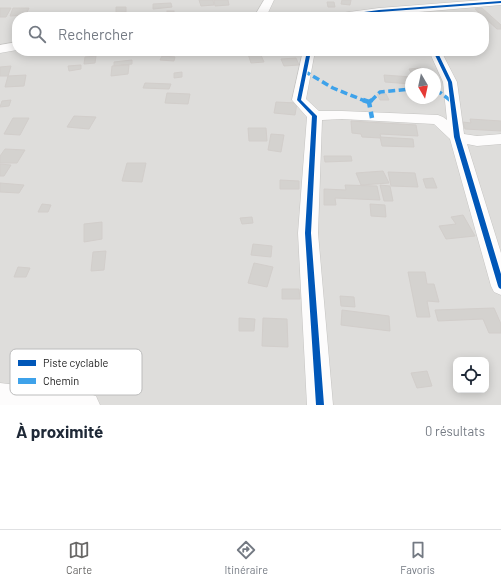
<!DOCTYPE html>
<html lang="fr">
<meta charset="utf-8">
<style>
body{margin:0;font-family:Barlow,sans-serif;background:#f2f2f3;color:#1f2937}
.controls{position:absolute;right:12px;bottom:12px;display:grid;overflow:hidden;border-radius:8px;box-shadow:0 2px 10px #0003}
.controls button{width:36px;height:36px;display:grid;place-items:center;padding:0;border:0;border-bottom:1px solid #e0e1e3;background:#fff;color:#1f2937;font:20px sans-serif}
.compass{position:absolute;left:405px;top:68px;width:36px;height:36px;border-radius:50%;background:#fff;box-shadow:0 2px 10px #0003;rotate:171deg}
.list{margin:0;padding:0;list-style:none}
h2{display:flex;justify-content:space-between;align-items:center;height:52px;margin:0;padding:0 16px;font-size:17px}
h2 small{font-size:13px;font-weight:400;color:#747a83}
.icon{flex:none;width:22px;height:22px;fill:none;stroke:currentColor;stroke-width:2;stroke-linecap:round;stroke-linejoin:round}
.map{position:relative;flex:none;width:501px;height:405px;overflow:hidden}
.search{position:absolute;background:#fff;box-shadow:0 2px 10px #0003;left:12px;right:12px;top:12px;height:44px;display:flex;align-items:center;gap:10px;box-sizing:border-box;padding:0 14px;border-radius:16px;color:#747a83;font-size:15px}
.sheet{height:124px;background:#fff}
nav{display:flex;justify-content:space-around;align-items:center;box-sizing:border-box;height:56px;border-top:1px solid #e0e1e3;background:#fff;font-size:11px;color:#747a83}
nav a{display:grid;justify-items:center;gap:2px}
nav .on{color:#696867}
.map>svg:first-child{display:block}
.residential{fill:#dedddb;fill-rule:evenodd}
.building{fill:#d4d2cf;stroke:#d2cecb}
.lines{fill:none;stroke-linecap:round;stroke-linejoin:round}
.minor-casing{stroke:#c5c4c2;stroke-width:1}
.minor{fill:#fdfcfc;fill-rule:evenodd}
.quiet-far1{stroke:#3ea2ea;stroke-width:3.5;stroke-dasharray:7 3.5;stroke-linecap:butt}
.quiet{stroke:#3ea2ea;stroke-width:4.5;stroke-dasharray:9 4.5;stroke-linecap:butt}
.cycleway-casing{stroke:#fff;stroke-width:2}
.cycleway{fill:#0057b8;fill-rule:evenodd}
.key{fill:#fff;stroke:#bcbcbc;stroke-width:1}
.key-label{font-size:11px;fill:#212121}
</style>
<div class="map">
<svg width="501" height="405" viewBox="0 0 501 405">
<rect width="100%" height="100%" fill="#efedea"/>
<path class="residential" d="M0,0H501V405H0ZM17,17H484V51H17ZM411,74H435V98H411ZM456,360H486V390H456Z"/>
<g class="building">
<polygon points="199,0 213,0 214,5 201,6"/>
<polygon points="214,0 228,0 229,5 215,6"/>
<polygon points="342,0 351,0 350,5 341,4"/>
<polygon points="327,2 334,2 335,7 328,7"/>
<polygon points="171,3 172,7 153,9 153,4"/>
<polygon points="116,7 126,7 126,12 116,13"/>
<polygon points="0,8 11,8 6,17 0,17"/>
<polygon points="13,8 29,8 26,15 10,16"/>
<polygon points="482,8 501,25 501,29 497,29 475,9"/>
<rect x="167" y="11" width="7" height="6"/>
<polygon points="63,13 62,16 38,17 39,15"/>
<polygon points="260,53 264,62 251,63 248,54"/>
<polygon points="96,56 95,63 84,64 85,57"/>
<polygon points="162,56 175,57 174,61 160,60"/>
<polygon points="296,58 299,65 284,66 281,59"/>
<polygon points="132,60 132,64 114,66 114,62"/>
<polygon points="81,65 81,69 69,71 68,66"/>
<polygon points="129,65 128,74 111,76 112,66"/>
<polygon points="11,66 8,76 0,76 0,67"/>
<polygon points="421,68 425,74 412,74 409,69"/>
<polygon points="182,72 182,77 174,78 174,73"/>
<polygon points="26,75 24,86 5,87 8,76"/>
<polygon points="384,75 411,77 411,84 385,82"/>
<polygon points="145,83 171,84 169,89 143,88"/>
<polygon points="167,93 190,94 188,104 165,103"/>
<polygon points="377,94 386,94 389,100 380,100"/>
<polygon points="11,100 9,106 0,107 2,101"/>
<polygon points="276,102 297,103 295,115 274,113"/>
<polygon points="74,116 96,117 89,129 67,127"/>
<polygon points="13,118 29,118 20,135 4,134"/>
<polygon points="470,119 501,121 501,131 465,129 463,122 471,123"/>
<polygon points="351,121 416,125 418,136 380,134 381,138 362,137 361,134 352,133"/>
<polygon points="248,128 266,128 267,141 249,141"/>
<polygon points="271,134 284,135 281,152 268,150"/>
<polygon points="380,137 413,139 414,147 382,146"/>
<polygon points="5,149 25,150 17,163 0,163 0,156"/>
<polygon points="324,156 351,156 352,161 325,162"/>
<polygon points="127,163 146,163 142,182 122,181"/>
<polygon points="0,164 11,165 4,176 0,176"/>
<polygon points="383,171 389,183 361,185 356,173"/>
<polygon points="388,172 415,173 418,187 391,186"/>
<polygon points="433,178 437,188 426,188 423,179"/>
<polygon points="280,180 299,181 299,189 280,189"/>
<polygon points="0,183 24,185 19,193 0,192"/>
<polygon points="345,185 377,186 380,200 335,198 336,205 324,205 324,189 346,190"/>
<polygon points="380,185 390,186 393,201 384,201"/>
<polygon points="42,204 51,205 48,212 38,212"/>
<polygon points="370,204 385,205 386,217 371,216"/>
<polygon points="463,215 475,236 446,239 439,226 456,224 451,217"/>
<polygon points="252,217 253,223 242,224 240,218"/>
<polygon points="102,222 102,239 84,242 84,224"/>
<polygon points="253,244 272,246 271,257 251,255"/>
<polygon points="106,251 104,270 91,271 93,252"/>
<polygon points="254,263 273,267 267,287 248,283"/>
<polygon points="18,267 30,268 26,277 14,277"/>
<polygon points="408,272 425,272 427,284 434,284 439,302 427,301 430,317 417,317"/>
<polygon points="282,289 299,289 300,299 282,299"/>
<polygon points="340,296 354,297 355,307 341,306"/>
<polygon points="494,308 501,324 501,333 489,333 483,319 438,321 435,310"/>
<polygon points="342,310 389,316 390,331 341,325"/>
<polygon points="239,318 255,319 254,331 239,331"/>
<polygon points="263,318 287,319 288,347 262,346"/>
<polygon points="427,371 432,386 417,388 411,373"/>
</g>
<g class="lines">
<g class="minor-casing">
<g id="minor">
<polygon points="264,0 274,0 266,17 254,17"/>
<polygon points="483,0 501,0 501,5 360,17 328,17 330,15 334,14 379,8"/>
<polygon points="17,42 17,50 0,53 0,45"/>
<polygon points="303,51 315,51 306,99 319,111 342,111 438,115 443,117 447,120 443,82 429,51 441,51 457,82 464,134 477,136 501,134 501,144 477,146 467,144 501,253 501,295 494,292 491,286 450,139 434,124 342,119 322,120 318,233 333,405 307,405 298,233 307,117 292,100"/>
<polygon points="0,383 87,393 96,396 100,405 0,405"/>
</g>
</g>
<use href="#minor" class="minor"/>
<g class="quiet-far1">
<polyline points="304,71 333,88 365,101"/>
<polyline points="435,92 441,93 451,101"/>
<polyline points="371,101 380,92 411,89"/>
</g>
<g class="quiet">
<polyline points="363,100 369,102"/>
<polyline points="372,100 369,102 372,118"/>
<polyline points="450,100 453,102"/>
</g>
<g class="cycleway-casing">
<g id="cycleway">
<polygon points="501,1 501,3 379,12 343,17 332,17 334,16 379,10"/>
<polygon points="307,51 311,51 301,100 317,116 311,233 324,405 316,405 305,233 312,116 297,100"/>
<polygon points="433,51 437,51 452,82 460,137 501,274 501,289 499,288 498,286 454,137 448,82"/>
</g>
</g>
<use href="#cycleway" class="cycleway"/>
</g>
<rect x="10" y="349" width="132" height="46" rx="6" class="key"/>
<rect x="18" y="360" width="18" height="6" fill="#0057b8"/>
<rect x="18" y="378" width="18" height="6" fill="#3ea2ea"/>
<g class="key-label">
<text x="43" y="367">Piste cyclable</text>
<text x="43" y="385">Chemin</text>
</g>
</svg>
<div class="controls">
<button><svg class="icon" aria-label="locate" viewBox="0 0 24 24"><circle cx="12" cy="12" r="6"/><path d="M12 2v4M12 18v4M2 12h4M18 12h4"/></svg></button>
</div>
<svg class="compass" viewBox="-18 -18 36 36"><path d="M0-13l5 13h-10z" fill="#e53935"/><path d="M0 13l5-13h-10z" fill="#747a83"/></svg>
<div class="search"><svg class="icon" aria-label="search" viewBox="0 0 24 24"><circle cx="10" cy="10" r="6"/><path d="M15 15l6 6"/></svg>Rechercher</div>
</div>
<section class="sheet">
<h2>À proximité<small>0 résultats</small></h2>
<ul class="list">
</ul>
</section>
<nav>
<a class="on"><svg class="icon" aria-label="map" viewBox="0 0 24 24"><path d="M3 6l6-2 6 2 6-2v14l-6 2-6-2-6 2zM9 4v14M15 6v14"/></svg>Carte</a>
<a><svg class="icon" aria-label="directions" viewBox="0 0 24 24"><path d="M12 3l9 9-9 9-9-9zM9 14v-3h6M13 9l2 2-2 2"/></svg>Itinéraire</a>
<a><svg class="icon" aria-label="saved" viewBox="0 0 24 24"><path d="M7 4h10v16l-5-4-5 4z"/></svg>Favoris</a>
</nav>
